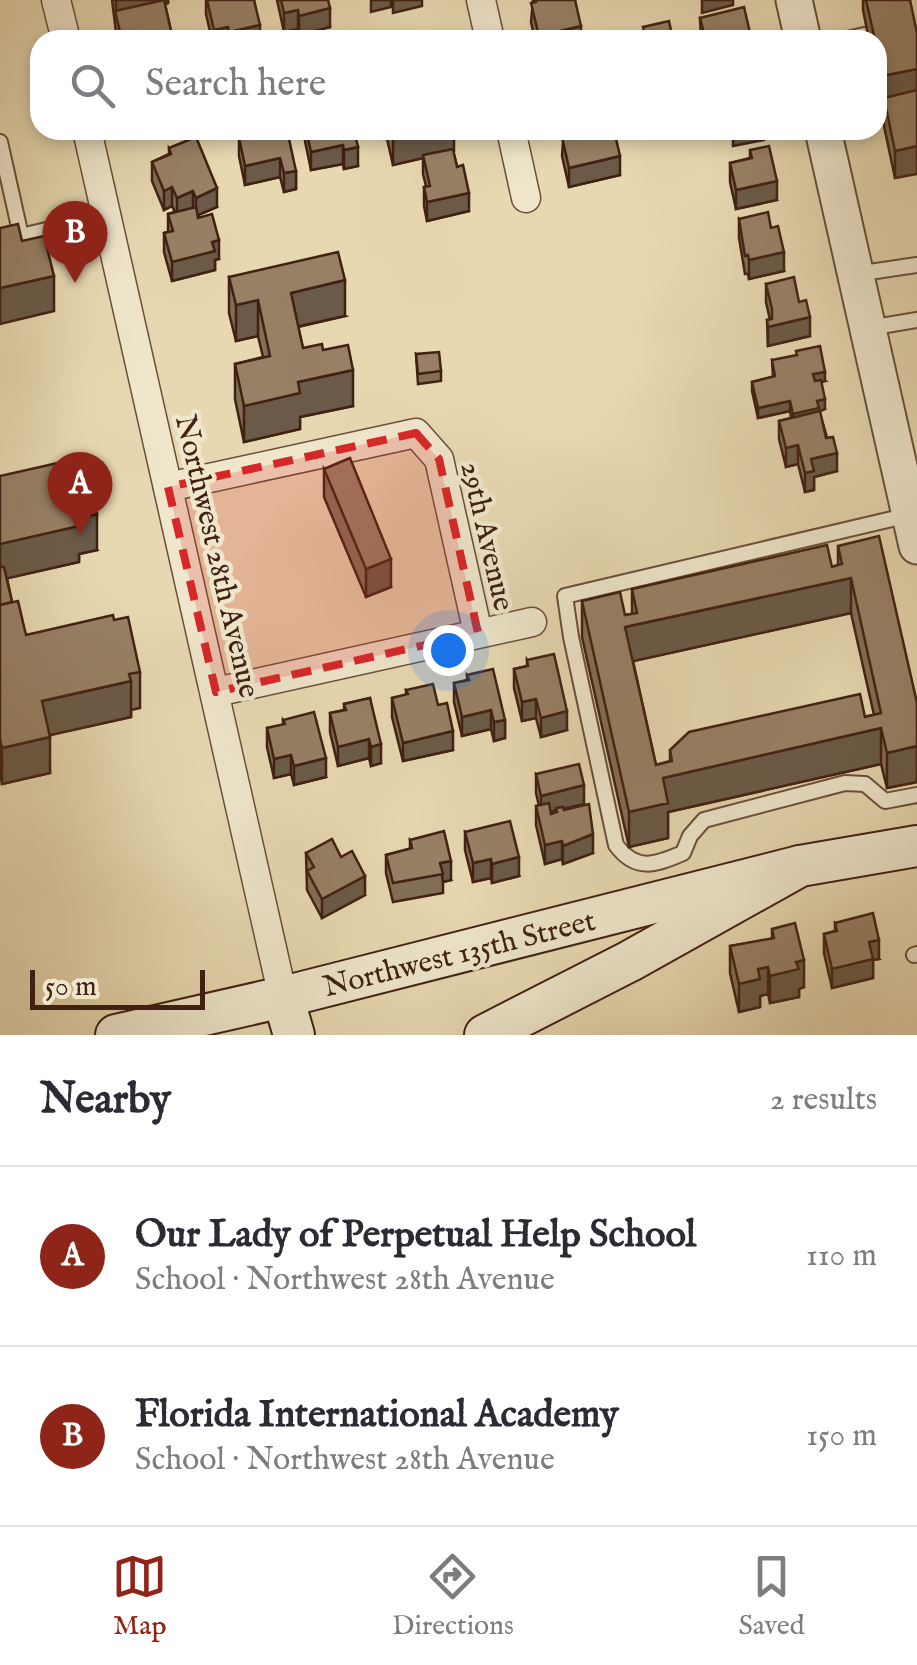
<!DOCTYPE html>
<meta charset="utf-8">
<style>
body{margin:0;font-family:"IM FELL English",serif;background:#f7f7f7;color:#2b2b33}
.scale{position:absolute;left:30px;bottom:25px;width:175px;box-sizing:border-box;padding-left:10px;border:5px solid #402112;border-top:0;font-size:28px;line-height:35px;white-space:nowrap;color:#402112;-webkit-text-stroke:8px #efe6cc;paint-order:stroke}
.you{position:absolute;left:448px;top:650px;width:35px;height:35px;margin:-25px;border:8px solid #fff;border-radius:50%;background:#1a73e8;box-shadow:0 0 0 15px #1a73e833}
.badge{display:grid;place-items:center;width:65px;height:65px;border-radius:50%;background:#8f2418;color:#fff;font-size:32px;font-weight:700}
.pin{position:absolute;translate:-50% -82px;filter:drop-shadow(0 2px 5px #0008)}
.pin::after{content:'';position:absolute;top:52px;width:35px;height:30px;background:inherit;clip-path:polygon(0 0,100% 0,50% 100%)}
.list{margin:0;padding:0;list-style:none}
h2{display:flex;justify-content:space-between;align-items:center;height:130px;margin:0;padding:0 40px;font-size:42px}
h2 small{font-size:32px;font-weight:400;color:#7c7c81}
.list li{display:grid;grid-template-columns:65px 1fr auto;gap:30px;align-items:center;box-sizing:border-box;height:180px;padding:0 40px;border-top:2px solid #e1e1e2}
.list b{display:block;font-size:38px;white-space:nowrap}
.list p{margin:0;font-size:32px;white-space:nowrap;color:#7c7c81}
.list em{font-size:32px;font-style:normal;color:#7c7c81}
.icon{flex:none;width:55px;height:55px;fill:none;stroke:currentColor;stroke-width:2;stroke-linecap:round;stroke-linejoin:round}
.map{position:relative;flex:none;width:917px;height:1035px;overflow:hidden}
.search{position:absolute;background:#fff;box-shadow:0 5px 15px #0003;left:30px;right:30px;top:30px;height:110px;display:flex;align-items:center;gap:25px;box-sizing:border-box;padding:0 35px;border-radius:30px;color:#7c7c81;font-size:38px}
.sheet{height:490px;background:#fff}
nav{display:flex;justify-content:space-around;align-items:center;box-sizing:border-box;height:140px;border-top:2px solid #e1e1e2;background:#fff;font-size:28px;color:#7c7c81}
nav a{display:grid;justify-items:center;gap:5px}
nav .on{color:#8f2418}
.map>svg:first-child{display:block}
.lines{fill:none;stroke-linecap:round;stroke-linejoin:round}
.service-casing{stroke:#6a4f3a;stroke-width:18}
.minor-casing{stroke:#6a4f3a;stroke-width:31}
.tertiary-casing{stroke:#6a4f3a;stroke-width:39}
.secondary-casing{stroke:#402112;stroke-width:44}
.service{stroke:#efe6cc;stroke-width:14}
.minor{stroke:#efe6cc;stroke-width:28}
.tertiary{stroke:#efe6cc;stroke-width:35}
.secondary{stroke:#efe6cc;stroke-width:40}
.wall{fill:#826e57;stroke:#402112;stroke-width:2.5;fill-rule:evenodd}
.shaded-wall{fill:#6a5a47;stroke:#402112;stroke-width:2.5}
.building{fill:#978065;stroke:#402112;stroke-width:2.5;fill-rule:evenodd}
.marked{fill:#d62828;fill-opacity:0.2;stroke:#d62828;stroke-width:8;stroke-dasharray:20 12;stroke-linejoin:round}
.labels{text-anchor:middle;stroke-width:9;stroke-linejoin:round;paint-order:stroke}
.street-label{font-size:30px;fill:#402112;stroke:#efe6cc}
</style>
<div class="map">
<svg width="917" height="1035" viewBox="0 0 917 1035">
<rect width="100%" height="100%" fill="#e7d8b1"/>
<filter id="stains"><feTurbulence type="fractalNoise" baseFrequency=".002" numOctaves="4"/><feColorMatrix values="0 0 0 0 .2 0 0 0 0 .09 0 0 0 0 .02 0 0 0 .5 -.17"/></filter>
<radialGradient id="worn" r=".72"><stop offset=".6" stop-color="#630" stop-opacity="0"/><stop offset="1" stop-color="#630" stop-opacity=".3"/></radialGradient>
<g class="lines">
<g class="service-casing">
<g id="service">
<polyline points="843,40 864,35"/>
<polyline points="0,142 21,236 106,216"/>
<polyline points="856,274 917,265"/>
<polyline points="869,328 917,320"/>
<path d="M909,515L565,596L571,637L616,845C636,872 655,865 683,853L690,836L704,820L845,783L865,784L885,801L917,795"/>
<polyline points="914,955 917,954"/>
</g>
</g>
<g class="minor-casing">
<g id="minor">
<polyline points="56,0 66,40"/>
<polyline points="481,0 490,40"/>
<polyline points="87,130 283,997"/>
<polyline points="511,130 526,198"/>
<polyline points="168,487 416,433 439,459 478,633"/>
<polyline points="216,692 532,622"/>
</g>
</g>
<g class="tertiary-casing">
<g id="tertiary">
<polyline points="794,0 803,40"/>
<polyline points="823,130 917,546"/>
</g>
</g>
<g class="secondary-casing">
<g id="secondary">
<polyline points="283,997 294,1035"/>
<polyline points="116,1035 283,997 800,866"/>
<polyline points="485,1035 630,961 800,866 917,846"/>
</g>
</g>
<use href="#service" class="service"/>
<use href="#minor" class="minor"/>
<use href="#tertiary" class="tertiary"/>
<use href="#secondary" class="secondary"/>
</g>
<g class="wall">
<polygon points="112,0 168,0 168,3 165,4 173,40 117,40"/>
<polygon points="206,0 254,0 260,40 212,40 206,14"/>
<polygon points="277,0 328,0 330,27 299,35 298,29 284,32"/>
<polygon points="533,0 575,0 581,40 535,40 531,22"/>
<polygon points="863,0 910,0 895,178 884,126 884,104 882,104 877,79 877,40 869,40 863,10"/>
<polygon points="700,18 751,37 751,40 701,40"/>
<polygon points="255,130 296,171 296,189 284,192 280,177 245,185 239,156 239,138 255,134"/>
<polygon points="305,130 354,130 358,166 344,169 343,164 311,170 305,141"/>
<polygon points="385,130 454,130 453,151 469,211 427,221 424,206 424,187 426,186 423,174 423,158 393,165"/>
<polygon points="564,130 614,130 620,175 569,187 562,156"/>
<polygon points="169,148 217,207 198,215 219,259 215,260 215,270 172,281 164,252 164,233 168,232 168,214 175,212 172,206 164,210 152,181 152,162 169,154"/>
<polygon points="750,150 777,200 736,209 730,182 730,163 750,158"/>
<polygon points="739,219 784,271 749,279 748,274 745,274 739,238"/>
<polygon points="229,277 345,316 298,327 303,348 323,350 353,406 300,417 300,429 244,442 235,399 235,364 263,357 258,336 236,341 229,313"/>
<polygon points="766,284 799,302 810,336 768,346 767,320 770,320 766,302"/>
<polygon points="416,354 441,371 441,381 418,384"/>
<polygon points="772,360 825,381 821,382 825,409 819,410 837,471 814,477 814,490 805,492 798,464 786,467 779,439 779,421 791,418 790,411 758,418 752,391 752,382 773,377"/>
<polygon points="324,469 391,587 366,597 324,497"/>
<polygon points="0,476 97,550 79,554 79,562 7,578 12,602 26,635 114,620 140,672 140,708 131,710 131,717 49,735 50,773 2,784 0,774"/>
<path d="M838,546L917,703V782L887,788L881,764L668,812V838L629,847L582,637V601L625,615L632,614V589L832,567L838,565ZM851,613L874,715L670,750V761L656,765L633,661Z"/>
<polygon points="527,660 567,730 541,737 536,718 522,721 514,688 514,669 527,666"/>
<polygon points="467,675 505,720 505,738 494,741 491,729 462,736 454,702 454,683 467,680"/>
<polygon points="406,690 438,705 453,750 403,761 392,717 392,698 406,695"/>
<polygon points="370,698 381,763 371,766 369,758 338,766 330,732 330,713 344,710 344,704"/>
<polygon points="283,720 326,777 294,785 291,774 274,778 267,747 267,728 283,725"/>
<polygon points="536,774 584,804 564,809 593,853 563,864 562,859 545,864 536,825 536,806 539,806 536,793"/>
<polygon points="465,832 519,876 492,883 491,878 473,882 465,850"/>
<polygon points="410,840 451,880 443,882 443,893 393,902 386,873 386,855 410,849"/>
<polygon points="306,853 341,857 365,895 322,918 307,890"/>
<polygon points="835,923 879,959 873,960 873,978 832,988 824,953 824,934 835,931"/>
<polygon points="772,929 804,987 799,989 799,997 770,1003 768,994 760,996 760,1007 739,1012 730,973 730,946 772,939"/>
</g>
<g class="shaded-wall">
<polygon points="116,0 168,0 168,3 116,16"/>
<polygon points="371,0 391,0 391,7 371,12"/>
<polygon points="393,0 422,0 422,6 393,13"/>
<polygon points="702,0 733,0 733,5 702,13"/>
<polygon points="330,8 330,27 299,35 299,16"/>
<polygon points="298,10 298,29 284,32 284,13"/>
<polygon points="260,25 260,40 229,40 229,32"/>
<polygon points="581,26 581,40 539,40 539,36"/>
<polygon points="228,27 228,40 214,40 214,30"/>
<polygon points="917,69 917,97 884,98 884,104 882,104 882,76"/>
<polygon points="425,130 454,130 454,151 393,165 393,137"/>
<polygon points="733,130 764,130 764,140 733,146"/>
<polygon points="343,145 343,164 311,170 311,152"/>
<polygon points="917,146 917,174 895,178 895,151"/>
<polygon points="358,147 358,166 344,169 344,150"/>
<polygon points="620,156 620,175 569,187 569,168"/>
<polygon points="280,158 280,177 245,185 245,166"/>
<polygon points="296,171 296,189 284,192 284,173"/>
<polygon points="777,181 777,200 736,209 736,190"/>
<polygon points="172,187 172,206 164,210 164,191"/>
<polygon points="217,188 217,207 196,216 196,198"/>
<polygon points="193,191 193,210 177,217 177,198"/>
<polygon points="469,193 469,211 427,221 427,202"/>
<polygon points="219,240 219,259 215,260 215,270 172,281 172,262 212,242"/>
<polygon points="784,252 784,271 749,279 749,260"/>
<polygon points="54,276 54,311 0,324 0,288"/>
<polygon points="345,280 345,316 291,328 291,293"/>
<polygon points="258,300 258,336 236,341 236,305"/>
<polygon points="810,317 810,336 768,346 768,327"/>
<polygon points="353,370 353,406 300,417 300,429 244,442 244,406 298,382"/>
<polygon points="825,372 825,381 813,384 813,374"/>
<polygon points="825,399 825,409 793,424 793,414 817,401"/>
<polygon points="790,401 790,411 758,418 758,408"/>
<polygon points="798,445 798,464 786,467 786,448"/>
<polygon points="837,453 837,471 814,477 814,490 805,492 805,473 811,459"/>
<polygon points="97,514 97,550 79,554 79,562 0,580 0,544 77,518"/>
<polygon points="391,559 391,587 366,597 366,569"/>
<polygon points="851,578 851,613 625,663 625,627"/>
<polygon points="131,681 131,717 42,737 42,701"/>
<polygon points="536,699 536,718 522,721 522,702"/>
<polygon points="491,710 491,729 462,736 462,717"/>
<polygon points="567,711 567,730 541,737 541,718"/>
<polygon points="505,720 505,738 494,741 494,722"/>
<polygon points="881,728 881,764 668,812 668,838 629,847 629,812 663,778"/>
<polygon points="453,731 453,750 403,761 403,743"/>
<polygon points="50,737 50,773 2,784 2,748"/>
<polygon points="369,739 369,758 338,766 338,747"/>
<polygon points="381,744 381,763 371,766 371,747"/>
<polygon points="917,746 917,782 887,788 887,753"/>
<polygon points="291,755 291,774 274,778 274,759"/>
<polygon points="326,758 326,777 294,785 294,766"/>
<polygon points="584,785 584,804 541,814 541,796"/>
<polygon points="593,834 593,853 563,864 563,846"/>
<polygon points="562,841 562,859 545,864 545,845"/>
<polygon points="519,857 519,876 492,883 492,864"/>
<polygon points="491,859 491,878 473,882 473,863"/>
<polygon points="451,861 451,880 443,882 440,863"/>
<polygon points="365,876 365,895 322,918 322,899"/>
<polygon points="879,940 879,959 873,960 873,978 832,988 832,969 869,942"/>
<polygon points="804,960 804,987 799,989 799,997 770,1003 770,976 796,962"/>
<polygon points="768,967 768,994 760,996 760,1007 739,1012 739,984 758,969"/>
</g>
<g class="building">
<polygon points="164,0 173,40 122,40 115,11"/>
<polygon points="207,0 254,0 260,25 229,32 228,27 214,30"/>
<polygon points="281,0 328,0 330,8 299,16 298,10 284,13"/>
<polygon points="536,0 575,0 581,26 539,36 531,3 536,2"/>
<polygon points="866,0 910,0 917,33 917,69 882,76 877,52 877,40 875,40"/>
<polygon points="744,7 751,37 745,38 745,40 722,40 721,38 706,40 700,18"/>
<polygon points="669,21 673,40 646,40 643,27"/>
<polygon points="917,90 917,146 895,151 884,98"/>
<polygon points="255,130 287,130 296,171 284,173 280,158 245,166 239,138 256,134"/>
<polygon points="306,130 354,130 358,147 344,150 343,145 311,152"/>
<polygon points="392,130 425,130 393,137"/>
<polygon points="566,130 614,130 620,156 569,168 562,137 567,135"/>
<polygon points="196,137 217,188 196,198 193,191 177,198 172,187 164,191 152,162 171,154 169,148"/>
<polygon points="769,146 777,181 736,190 730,163 752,158 750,150"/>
<polygon points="453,149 457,167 463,165 469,193 427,202 424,187 430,186 423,155"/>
<polygon points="196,207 198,218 212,214 219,240 212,242 215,251 172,262 164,233 173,231 168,214"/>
<polygon points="768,212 771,228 778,226 784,252 749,260 748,255 745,256 739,219"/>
<polygon points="18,224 22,241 44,236 54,276 0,288 0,228"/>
<polygon points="338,252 345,280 291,293 303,348 322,344 323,350 348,345 353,370 298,382 300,393 244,406 235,364 270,356 258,300 236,305 229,277"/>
<polygon points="794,277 799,302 806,300 810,317 768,327 767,320 772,319 772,309 766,284"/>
<polygon points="820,346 825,372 813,374 815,381 821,380 825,399 817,401 819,408 793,414 790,401 758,408 752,382 775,376 772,360 797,355 796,351"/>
<polygon points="439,352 441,371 418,374 416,354"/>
<polygon points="820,411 826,438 833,437 837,453 811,459 814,471 805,473 798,445 786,448 779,421"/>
<polygon points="350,458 391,559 366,569 324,469"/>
<polygon points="85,461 97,514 77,518 79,526 0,544 0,476 62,462 63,466"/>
<path d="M879,536L917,703V746L887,753L881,728L663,778L668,803L629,812L582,601L620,592L625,615L637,613L632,589L827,545L832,567L842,564L838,546ZM851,578L881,713L865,717L860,694L689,732L670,750L672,761L656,765L625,627Z"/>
<polygon points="0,567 4,567 12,602 0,605"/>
<polygon points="18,601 26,635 113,615 114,620 128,617 140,672 129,674 131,681 42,701 50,737 2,748 0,739 0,605"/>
<polygon points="554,654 567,711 541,718 536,699 522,702 514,669 528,666 527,660"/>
<polygon points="493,669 505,720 494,722 491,710 462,717 454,683 469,680 467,675"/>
<polygon points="433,684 438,705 447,703 453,731 403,743 392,698 408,694 406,690"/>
<polygon points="370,698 381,744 371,747 369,739 338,747 330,713 346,710 344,704"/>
<polygon points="314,712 326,758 294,766 291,755 274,759 267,728 285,724 283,720"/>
<polygon points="579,764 584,785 541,796 536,774"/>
<polygon points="549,803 551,814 557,812 556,808 563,807 564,810 589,804 593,834 563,846 562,841 545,845 536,806"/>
<polygon points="510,821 519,857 492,864 491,859 473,863 465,832"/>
<polygon points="444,831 451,861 440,863 443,874 393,883 386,855 412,848 410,840"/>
<polygon points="332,839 341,857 352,851 365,876 322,899 307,871 314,867 306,853"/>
<polygon points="873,913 879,940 869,942 873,959 832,969 824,934 837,931 835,923"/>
<polygon points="795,923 804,960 796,962 799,969 770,976 768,967 758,969 760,979 739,984 730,946 774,938 772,929"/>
</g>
<path class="marked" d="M416,433L439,459L478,633L216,692L168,487Z"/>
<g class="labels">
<g class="street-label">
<text transform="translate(488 536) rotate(77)" y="10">29th Avenue</text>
<text transform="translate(218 556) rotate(77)" y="10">Northwest 28th Avenue</text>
<text transform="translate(459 953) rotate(-14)" y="10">Northwest 135th Street</text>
</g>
</g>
<rect width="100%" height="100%" filter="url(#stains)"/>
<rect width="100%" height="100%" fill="url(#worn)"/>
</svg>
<div class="scale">50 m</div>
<div class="you"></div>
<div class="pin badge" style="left:80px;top:534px">A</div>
<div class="pin badge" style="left:75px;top:283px">B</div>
<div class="search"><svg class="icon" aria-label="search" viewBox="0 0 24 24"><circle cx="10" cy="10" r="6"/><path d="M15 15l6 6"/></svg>Search here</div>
</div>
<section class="sheet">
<h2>Nearby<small>2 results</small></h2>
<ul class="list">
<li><span class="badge">A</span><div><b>Our Lady of Perpetual Help School</b><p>School · Northwest 28th Avenue</p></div><em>110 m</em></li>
<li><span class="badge">B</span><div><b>Florida International Academy</b><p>School · Northwest 28th Avenue</p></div><em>150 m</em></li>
</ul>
</section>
<nav>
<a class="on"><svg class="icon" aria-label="map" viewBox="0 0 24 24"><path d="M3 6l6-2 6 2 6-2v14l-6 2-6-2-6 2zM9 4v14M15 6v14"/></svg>Map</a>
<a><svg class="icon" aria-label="directions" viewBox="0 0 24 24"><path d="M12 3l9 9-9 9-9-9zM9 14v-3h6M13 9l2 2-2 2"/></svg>Directions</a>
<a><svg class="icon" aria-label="saved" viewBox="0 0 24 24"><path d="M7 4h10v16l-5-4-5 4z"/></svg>Saved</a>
</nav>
